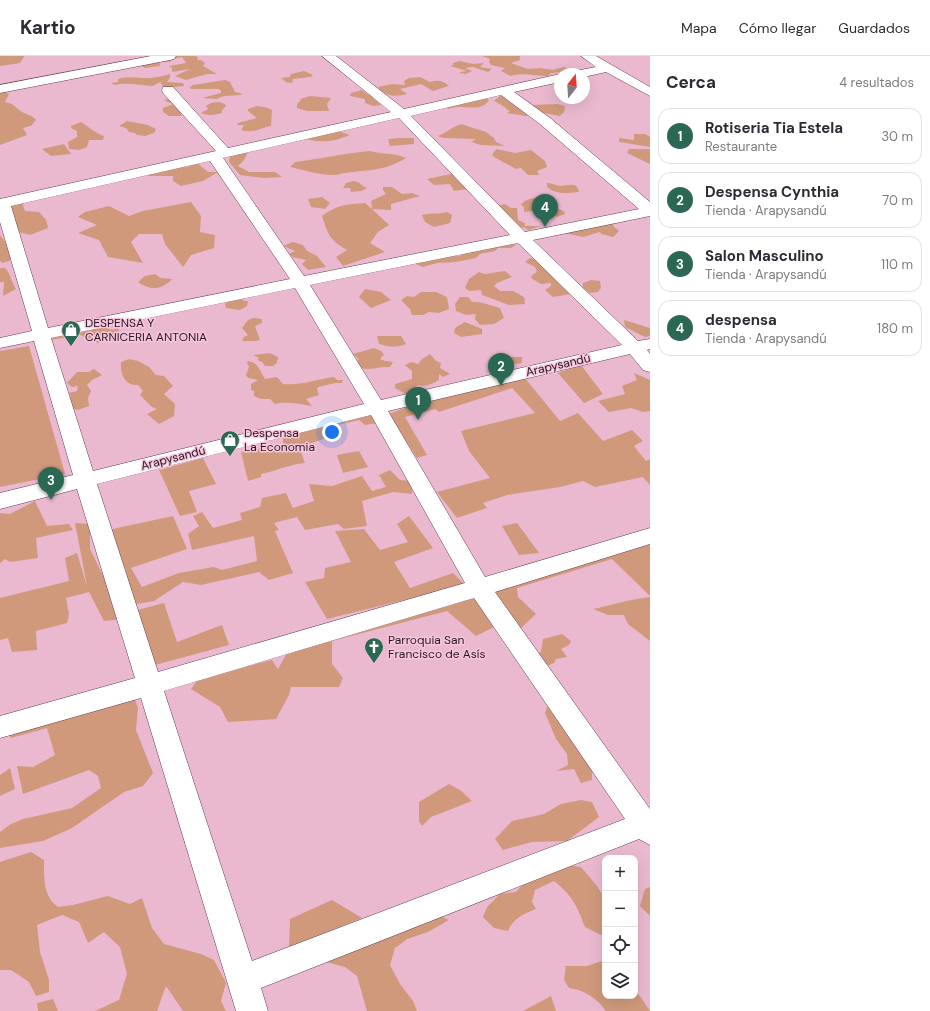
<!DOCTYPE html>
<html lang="es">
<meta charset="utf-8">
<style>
body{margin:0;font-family:"DM Sans",sans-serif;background:#f7f7f7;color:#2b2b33}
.controls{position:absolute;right:12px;bottom:12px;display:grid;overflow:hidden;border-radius:8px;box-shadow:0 4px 16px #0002}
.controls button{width:36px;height:36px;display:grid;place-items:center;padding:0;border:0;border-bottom:1px solid #e1e1e2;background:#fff;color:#2b2b33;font:20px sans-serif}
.compass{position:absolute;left:554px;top:12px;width:36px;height:36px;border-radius:50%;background:#fff;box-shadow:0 4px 16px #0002;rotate:17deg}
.you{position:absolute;left:332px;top:376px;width:14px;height:14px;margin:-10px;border:3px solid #fff;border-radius:50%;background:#1a73e8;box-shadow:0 0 0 6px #1a73e833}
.badge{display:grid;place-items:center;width:26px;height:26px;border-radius:50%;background:#2b6854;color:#fff;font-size:13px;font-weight:700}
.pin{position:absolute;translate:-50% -33px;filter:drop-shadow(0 1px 2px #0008)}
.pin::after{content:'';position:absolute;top:21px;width:14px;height:12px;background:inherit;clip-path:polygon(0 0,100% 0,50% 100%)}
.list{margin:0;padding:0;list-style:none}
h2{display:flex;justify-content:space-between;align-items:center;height:52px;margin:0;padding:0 16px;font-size:17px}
h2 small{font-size:13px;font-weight:400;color:#7c7c81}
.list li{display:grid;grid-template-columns:26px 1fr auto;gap:12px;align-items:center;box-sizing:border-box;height:56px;margin:0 8px 8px;padding:0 8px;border:1px solid #e1e1e2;border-radius:12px}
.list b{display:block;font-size:15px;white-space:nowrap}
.list p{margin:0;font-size:13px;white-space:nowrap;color:#7c7c81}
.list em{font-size:13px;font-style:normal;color:#7c7c81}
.icon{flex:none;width:22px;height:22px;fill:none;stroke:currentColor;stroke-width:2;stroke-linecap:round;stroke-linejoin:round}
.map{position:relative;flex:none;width:650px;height:955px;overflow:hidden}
header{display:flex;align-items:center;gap:24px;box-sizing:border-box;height:56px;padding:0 20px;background:#fff;border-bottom:1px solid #e1e1e2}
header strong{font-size:19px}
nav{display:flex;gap:22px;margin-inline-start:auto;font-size:14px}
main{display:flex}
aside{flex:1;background:#fff}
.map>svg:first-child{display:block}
.green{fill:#d0997c}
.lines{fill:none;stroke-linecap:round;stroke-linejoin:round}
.minor-casing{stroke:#623a4f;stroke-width:1}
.minor{fill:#fff;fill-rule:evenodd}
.labels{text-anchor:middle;stroke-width:3;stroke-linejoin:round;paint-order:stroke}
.poi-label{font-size:12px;fill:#27161f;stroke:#f7c6dd;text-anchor:start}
.street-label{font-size:12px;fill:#27161f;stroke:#f7c6dd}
</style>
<header>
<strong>Kartio</strong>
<nav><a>Mapa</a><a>Cómo llegar</a><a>Guardados</a></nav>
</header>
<main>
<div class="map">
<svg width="650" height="955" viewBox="0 0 650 955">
<rect width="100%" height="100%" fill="#eab9d0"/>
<g class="green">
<polygon points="0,0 24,0 24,1 20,7 0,10"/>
<polygon points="170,0 196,0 198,2 197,4 201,4 205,7 203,10 217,18 207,18 186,24 175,20 190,13 172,16 172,12 169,10 186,7 182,1 174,3 169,6 159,5 160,10 145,12 140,9"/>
<path d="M482,0H520V4L511,7L528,13L540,12L553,14L564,11L569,13L567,15C561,15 557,17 551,17L548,20C535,20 522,16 510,20L501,15L505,12L491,9L489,6L490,3Z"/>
<polygon points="460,5 473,8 484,7 480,11 492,13 488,16 473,11 465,12 472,15 466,18 460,17 460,16 467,15 450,10 453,9 453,7"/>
<polygon points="304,15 313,19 311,21 293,23 292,27 286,26 281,22 290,21 291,18"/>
<path d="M170,18V22L167,26L183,27L184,30L164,32L160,26L153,30C139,29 128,26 114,29L111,27L118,26V23C130,20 132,22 144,22C152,23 162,20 170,18Z"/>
<path d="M420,21L430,26C437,24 443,24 449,30L433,35L421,28L400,33L407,38C396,41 385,41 378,31L392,28L405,29L404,25L409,22Z"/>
<polygon points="225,24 230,26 235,36 240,37 242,39 224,40 216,43 202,42 221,37 221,35 219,33 191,33 190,31 193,29"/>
<path d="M0,33L9,38L5,46C16,48 14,51 22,56C27,59 32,59 36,64L31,70L23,72L27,79L0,89Z"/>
<polygon points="362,34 367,38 372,39 374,43 381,49 373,50 365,47 365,43 350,40 351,37"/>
<polygon points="517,38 531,47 531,49 557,48 565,50 564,56 560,60 537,56 526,60 507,57 510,55 506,53 505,51 494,45 501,39"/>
<polygon points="310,40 331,42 327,48 329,55 307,55 297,52 297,48 301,44 300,43"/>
<path d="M486,42L489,44C481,58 461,47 449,53L446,51L451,48L469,47V44Z"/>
<polygon points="171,43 181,52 181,60 169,60 163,56 163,52 173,48 163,44"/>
<path d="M219,46L225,48L226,50L222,54V57C216,59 207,60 201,57L208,53L206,50L211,47Z"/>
<path d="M257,50L268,52L272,54L271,70C260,72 253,78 241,74L244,69H237L238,67L257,62L248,55V53Z"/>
<polygon points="127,65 148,69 156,73 154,77 145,80 137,79 135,77 129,76 126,72 119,70"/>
<path d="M81,66C89,71 95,77 104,80L103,84H89L87,91L79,94L69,93L68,86L77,81V75L71,72V70Z"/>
<path d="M461,68L486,76L494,82L496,86L505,90L481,89L471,86L476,83L443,82L438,80C446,77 452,71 461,68Z"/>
<path d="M338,75L350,79C332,86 324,87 305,83Z"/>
<polygon points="634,78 645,78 650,81 650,91 619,86 619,82 634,84"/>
<polygon points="399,82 414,82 414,88 390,90 388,83"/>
<polygon points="64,88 71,98 51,100 42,93"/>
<polygon points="496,93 515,97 531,94 545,105 547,111 537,115 539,119 528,119 521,112 516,113 494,101 492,99"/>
<polygon points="629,93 650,93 650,108 627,97"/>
<path d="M370,95C384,99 393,96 406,102C382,116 371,113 346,117C342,117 338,119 333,119C319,119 304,114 290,111L295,106C320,103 345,97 370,95Z"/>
<polygon points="248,96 244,104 238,110 249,116 275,116 282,121 265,122 240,119 229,106 230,98"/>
<polygon points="197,107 208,116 218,116 203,125 181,130 173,125 173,120 148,120 148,117 177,111 187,111"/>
<polygon points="451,118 461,125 468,133 454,135 450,128 434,129 427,123"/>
<polygon points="354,125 360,127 361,129 367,132 361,135 351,136 350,132 343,132 346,127"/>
<path d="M547,127C552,127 555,129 560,130C568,130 577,125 579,136C569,137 556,139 547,131Z"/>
<path d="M383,131H392L402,138L412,137L420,140L391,148V154L372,153L389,169L378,176L370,187L385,196L343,210L336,201L347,194C330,184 328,179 322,160C336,149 348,148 365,147L372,153L371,145L386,138L383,134Z"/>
<polygon points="322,141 330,147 325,153 311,151 308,143"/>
<path d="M536,142L544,145V148L564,155L565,158L557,161L541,154L524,156V151L521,149C525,143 530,143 536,142Z"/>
<polygon points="22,146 25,155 39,156 46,164 48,172 30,179 14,175 7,151"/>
<polygon points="191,146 201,160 200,176 215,179 214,192 191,199 183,211 165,188 162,178 139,178 131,186 143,207 108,201 99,184 78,177 97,169 78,161 85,156 109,150 129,160 143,155"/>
<polygon points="505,148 511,152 517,152 518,164 525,167 525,170 541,170 528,174 524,171 519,173 497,150"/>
<path d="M447,156L452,159L450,167L434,171L425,166L422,159C432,156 437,159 447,156Z"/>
<polygon points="612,166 614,171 619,175 613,181 601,178 600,176 583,181 564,177"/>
<polygon points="0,179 14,198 9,205 2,207 0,205"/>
<polygon points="293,186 303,189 307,195 317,200 326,211 308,214 302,208 306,204 293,201 289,198 295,195 283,190"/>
<polygon points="518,187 511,192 498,192 495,195 480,198 476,202 456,206 437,207 423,211 413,207 426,201 459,200 474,194"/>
<polygon points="530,202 540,205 571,238 553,241 545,234 551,230 551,227 541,228 531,222 532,219 537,216 535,211 525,206"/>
<path d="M0,212H5C11,218 11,226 16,233L3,240L4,226H0Z"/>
<polygon points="505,215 512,221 497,227 494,230 500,235 513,235 524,241 525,248 509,249 482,239 481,234 469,235 465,232 469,223 479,216 485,218"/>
<path d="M155,218L161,222L172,223C162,234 150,235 138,226L145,220Z"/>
<polygon points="591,224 600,225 601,232 598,236 590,237 583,232 583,227"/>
<polygon points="365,233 381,236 391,244 371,252 359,241"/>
<polygon points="421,236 436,236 447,241 449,253 439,257 429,256 423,259 412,259 410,253 401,244 407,240 414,241"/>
<path d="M460,241H468L472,246C482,245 490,250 500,252L504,262L494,268L480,269L475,263L476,258L466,259L456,255L455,248Z"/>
<polygon points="235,242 238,244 242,243 244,245 248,245 247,250 240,254 226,252 225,248 229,244"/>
<polygon points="253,262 262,263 262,267 255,270 260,284 255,285 242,285 244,281 248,279 242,272 248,264"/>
<polygon points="624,264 650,272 650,280 645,281 625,271"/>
<polygon points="465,266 482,273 482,278 461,281 454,277 455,272"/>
<polygon points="107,271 112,274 118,272 120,279 108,283 104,283 99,287 91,285 81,279 51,284 49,280 82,276 86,273"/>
<path d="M377,280H401L406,288C396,292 389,291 379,288Z"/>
<polygon points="29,290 65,418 0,431 0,295"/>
<path d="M374,292L381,295L384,299L380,303L385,305L393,306L390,311C374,310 368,318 354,308L359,303L353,298Z"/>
<polygon points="269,297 274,299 279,302 277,304 277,307 273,310 265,310 262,306 257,304 259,302 253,299"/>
<path d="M430,298L436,305L441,307L440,312L450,318L443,321L439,318V324C432,328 426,331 418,329L413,333L416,338H406L395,332V328L412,323V315L405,309L411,306L418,308L422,303Z"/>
<path d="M504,298L512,301H522V307C510,309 502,308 493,300Z"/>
<path d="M129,303L138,305L149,311L156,319L164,320L173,330L164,338L175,348L174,360L159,368L147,358L157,353L152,351L140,339L143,335L138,329C125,330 120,318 121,306Z"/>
<path d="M248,305C258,306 260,315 265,323L277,321L283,328C301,330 317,323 334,321L337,324H343L342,327H335L318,331L317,333L319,339L306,343L312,350C300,348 286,345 275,348L270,343H261L254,340V335L251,334V328L258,324L248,322L246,319L249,311L247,307Z"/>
<polygon points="581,309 603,338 584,347 558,317"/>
<polygon points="94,313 102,319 92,324 87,329 91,335 88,342 89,350 78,354 68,351 65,344 71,340 69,337 77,335 78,330 72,331 67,327 77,316 89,316"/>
<polygon points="634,317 650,324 650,355 643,356 631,352 609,356 598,345 625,338 622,330 637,324"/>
<polygon points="524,321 560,365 578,357 603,385 632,374 643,385 634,390 646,405 650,403 650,429 643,421 595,431 583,425 560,431 507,439 483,447 487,452 457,462 437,436 490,422 469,395 461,375 535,357 512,332 439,356 435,353 405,361 427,399 417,402 389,358 428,343"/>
<path d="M368,356L378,367L365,369L359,364L338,369L343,380L324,383L299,391L305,407C290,408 276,415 261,418V421L248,425L241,396L283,389V379Z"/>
<polygon points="359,395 368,411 343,417 337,399"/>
<polygon points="203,402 216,428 189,435 197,456 180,460 159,414"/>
<polygon points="390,414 400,424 412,425 412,438 393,436 362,445 367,470 344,473 338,468 305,474 297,461 274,467 279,474 275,475 293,517 269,524 259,516 201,529 183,526 154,545 131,549 121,517 127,513 125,513 108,474 173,460 187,493 131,512 142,531 179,517 214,511 222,514 257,505 254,480 192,494 188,478 199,470 193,460 202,456 213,472 242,464 240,457 260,451 262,442 286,437 293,452 314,445 309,428 332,430 362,420 372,435 386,431 379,419"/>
<polygon points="35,445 47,470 69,468 73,474 36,482 38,502 10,506 5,503 0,507 0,457 10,458"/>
<polygon points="409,460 433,492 394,506 410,532 453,517 465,529 327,563 305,526 324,522 325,512 351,506 335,475 364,473 380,494 408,486 397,468"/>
<polygon points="75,467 90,468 90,493 124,563 104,565 89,536 66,542 69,558 67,567 36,575 37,594 12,596 8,582 0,584 0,542 69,525 65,502 77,497 87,530"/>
<polygon points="517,467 539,497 519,499 502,470"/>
<polygon points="650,486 650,540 612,503 517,532 518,541 536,558 519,574 493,535"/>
<path d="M650,541V585L628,568L624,559H608L593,553C612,549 631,543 650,541Z"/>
<polygon points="454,543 480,543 494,571 476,580 447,555 332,585 332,608 343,622 339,631 291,631 289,639 276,663 228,666 220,651 191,633 202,617 233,614 272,604 278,613 292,588"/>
<polygon points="164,547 177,586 222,569 229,589 155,609 130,556"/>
<polygon points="562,578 571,585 569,589 561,593 567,601 556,603 554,607 547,610 536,598 541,596 543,583"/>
<polygon points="131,631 138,652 136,674 153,717 143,730 124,736 72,772 43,785 0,792 0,776 11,768 23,763 72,752 101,732 98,720 89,714 23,738 17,710 33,711 55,699 47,672 11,682 3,668"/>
<polygon points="547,651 557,657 592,711 592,724 581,727 574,713 556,715 568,709 567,698 556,683 545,657"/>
<polygon points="10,712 15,733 0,740 0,719"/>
<polygon points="449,728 460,734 472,745 431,761 422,770 419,765 419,746"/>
<polygon points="581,744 592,746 599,761 567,785 532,786 503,794 495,783 512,765 544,758 561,748"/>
<path d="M31,796L44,804C44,821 43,840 58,851L73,849L108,840L130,848L142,842L152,872L164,888L201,898L214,904L226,927L221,945L226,955H183L166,930L157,955H95L119,944L127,918L120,891L104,876L88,887L79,866L62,859L37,869L40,896L49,924V936L36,940L29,926L11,914H0V806Z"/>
<path d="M561,808L581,811L597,830L605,843V878L603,880L585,871C577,850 572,839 554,825L535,834L532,846L536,853C524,858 513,862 508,875L494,872L483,861L487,851L500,838L516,836L533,816Z"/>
<polygon points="650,831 650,860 640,850 645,833"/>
<polygon points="332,844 362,862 289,892 290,863"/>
<polygon points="432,856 449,864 428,876 407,883 395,892 390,909 400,928 413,945 417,955 367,955 357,920 345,911 323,905"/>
<path d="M602,905L605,910V940H635V933L650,955H606C597,942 584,934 569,932L564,924L566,911L563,910H587Z"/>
<polygon points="551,940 556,955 523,955"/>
<polygon points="53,943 58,955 38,955 37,947"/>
</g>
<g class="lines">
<g class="minor-casing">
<g id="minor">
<polygon points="151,0 176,0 174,3 170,4 0,37 0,29"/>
<path d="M322,0H336L404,53L560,18V26L514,36L550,62L650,146V160L533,184L638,285L650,283V293L647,294L650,298V316L643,314L630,298L388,355L485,521L650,472V488L495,536L650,753V789L639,783L261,932L268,955H236L141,642L0,682V660L135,622L77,433L0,453V437L73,419L34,285L0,292V282L32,275L0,166V143L216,95L163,37L162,34L163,31H173L228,92L391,56ZM501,39L540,68L639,153L525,176L411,60ZM399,62L510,179L304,220L223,102ZM210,105L290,223L48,272L11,150ZM518,187L622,289L381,344L310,229ZM295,232L364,348L93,415L51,282ZM371,359L465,527L158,616L97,428ZM474,542L625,763L252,905L164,635Z"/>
<polygon points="581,0 596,0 650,31 650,40 606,16 584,21 584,18 573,18 575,15 596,11"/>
</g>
</g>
<use href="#minor" class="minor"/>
</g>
<defs>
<g id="shop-pin" transform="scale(1)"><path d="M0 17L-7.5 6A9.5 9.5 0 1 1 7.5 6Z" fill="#2b6854" stroke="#f7c6dd"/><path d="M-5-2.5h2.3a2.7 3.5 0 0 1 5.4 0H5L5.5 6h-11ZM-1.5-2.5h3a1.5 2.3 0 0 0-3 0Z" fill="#fff"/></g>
<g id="church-pin" transform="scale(1)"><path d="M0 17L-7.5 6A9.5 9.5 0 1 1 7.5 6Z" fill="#2b6854" stroke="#f7c6dd"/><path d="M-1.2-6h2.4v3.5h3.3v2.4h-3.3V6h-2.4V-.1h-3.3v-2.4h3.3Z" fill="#fff"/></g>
</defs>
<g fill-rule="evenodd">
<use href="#shop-pin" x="71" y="274"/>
<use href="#shop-pin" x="230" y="384"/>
<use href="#church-pin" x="374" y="591"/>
</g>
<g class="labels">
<g class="poi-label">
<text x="85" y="271">DESPENSA Y<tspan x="85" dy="14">CARNICERIA ANTONIA</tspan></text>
<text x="244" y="381">Despensa<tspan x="244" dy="14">La Economia</tspan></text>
<text x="388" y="588">Parroquia San<tspan x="388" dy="14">Francisco de Asís</tspan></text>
</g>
<g class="street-label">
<text transform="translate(558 309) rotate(-13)" y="4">Arapysandú</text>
<text transform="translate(173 402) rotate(-14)" y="4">Arapysandú</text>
</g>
</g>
</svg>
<div class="controls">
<button>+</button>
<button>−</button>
<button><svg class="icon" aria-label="locate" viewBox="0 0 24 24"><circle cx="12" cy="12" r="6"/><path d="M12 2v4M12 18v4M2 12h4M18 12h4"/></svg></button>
<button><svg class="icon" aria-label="layers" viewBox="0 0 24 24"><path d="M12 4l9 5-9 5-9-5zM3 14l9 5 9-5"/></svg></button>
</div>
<svg class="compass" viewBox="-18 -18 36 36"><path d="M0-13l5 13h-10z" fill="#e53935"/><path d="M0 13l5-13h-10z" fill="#7c7c81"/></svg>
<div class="you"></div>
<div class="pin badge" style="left:418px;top:364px">1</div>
<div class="pin badge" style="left:501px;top:330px">2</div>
<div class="pin badge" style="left:51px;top:444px">3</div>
<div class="pin badge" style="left:545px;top:171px">4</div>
</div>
<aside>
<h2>Cerca<small>4 resultados</small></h2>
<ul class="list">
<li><span class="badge">1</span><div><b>Rotiseria Tia Estela</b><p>Restaurante</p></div><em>30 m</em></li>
<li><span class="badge">2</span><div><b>Despensa Cynthia</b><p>Tienda · Arapysandú</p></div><em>70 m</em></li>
<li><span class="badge">3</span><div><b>Salon Masculino</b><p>Tienda · Arapysandú</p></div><em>110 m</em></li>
<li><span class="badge">4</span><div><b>despensa</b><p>Tienda · Arapysandú</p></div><em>180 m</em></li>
</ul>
</aside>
</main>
